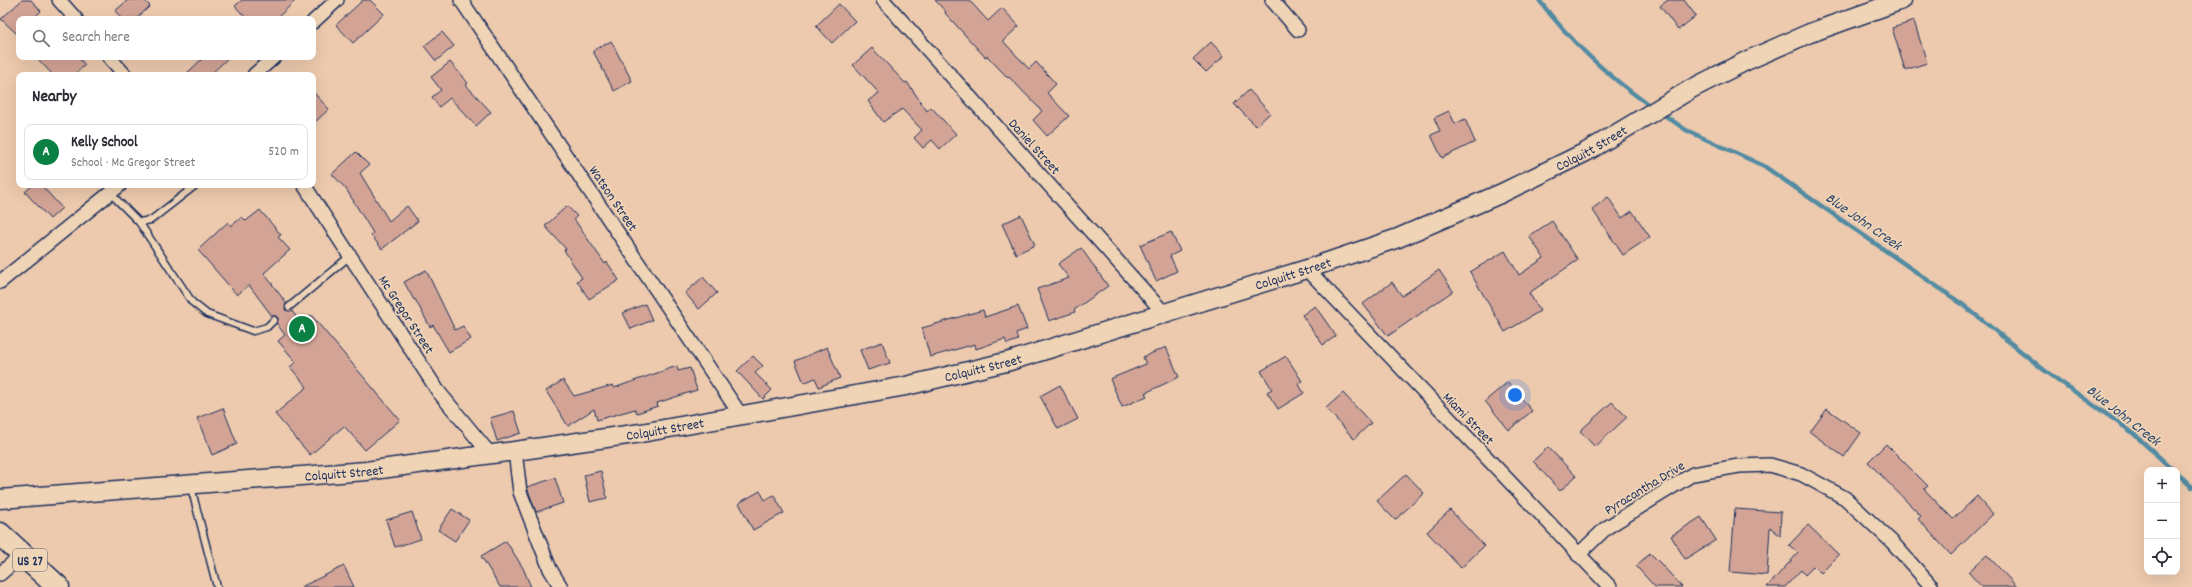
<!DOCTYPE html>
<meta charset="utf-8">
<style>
body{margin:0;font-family:Dekko,sans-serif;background:#f2f2f3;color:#2b2b33}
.controls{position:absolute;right:12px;bottom:12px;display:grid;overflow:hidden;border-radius:8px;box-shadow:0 4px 16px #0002}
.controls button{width:36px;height:36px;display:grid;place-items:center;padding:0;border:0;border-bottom:1px solid #e1e1e2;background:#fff;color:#2b2b33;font:20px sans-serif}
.you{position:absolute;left:1515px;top:395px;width:14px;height:14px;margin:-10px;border:3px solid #fff;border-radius:50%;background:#1a73e8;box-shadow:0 0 0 6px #1a73e833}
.badge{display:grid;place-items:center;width:26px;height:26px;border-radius:50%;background:#0b8043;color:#fff;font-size:13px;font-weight:700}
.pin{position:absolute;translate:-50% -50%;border:2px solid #fff;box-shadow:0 1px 4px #0006}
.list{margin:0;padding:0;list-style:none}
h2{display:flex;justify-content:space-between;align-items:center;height:52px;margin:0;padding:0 16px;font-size:17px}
h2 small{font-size:13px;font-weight:400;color:#7c7c81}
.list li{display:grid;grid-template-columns:26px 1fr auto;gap:12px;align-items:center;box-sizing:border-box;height:56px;margin:0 8px 8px;padding:0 8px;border:1px solid #e1e1e2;border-radius:8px}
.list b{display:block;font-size:15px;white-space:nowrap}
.list p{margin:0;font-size:13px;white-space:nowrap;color:#7c7c81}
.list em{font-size:13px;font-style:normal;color:#7c7c81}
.icon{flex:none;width:22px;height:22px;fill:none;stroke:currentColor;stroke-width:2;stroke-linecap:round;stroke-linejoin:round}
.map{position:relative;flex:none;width:2192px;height:587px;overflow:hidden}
.search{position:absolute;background:#fff;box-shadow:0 4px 16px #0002;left:16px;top:16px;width:300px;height:44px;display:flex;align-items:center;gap:10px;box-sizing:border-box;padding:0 14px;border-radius:8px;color:#7c7c81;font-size:15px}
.panel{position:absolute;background:#fff;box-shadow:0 4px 16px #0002;left:16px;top:72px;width:300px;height:116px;border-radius:8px}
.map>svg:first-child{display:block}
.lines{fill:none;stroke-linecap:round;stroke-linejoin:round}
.stream{stroke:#538ba2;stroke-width:4.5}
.building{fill:#d3a496;stroke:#1b2f5e}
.lane-casing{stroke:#1b2f5e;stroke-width:9}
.street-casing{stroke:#1b2f5e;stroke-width:16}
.secondary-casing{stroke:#1b2f5e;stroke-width:21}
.highway-casing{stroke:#1b2f5e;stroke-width:25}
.lane{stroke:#f0d4b6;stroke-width:6}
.street{stroke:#f0d4b6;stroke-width:13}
.secondary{stroke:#f0d4b6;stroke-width:18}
.highway{stroke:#f0d4b6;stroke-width:22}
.labels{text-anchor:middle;stroke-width:3.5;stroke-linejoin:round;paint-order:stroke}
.shield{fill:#f0d4b6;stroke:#5b6078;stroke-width:1}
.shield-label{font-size:13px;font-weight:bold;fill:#1b2f5e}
.street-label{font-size:14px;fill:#1b2f5e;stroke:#f0d4b6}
.water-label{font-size:15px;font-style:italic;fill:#29466f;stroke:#f0d4b6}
</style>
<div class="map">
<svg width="2192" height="587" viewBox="0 0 2192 587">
<rect width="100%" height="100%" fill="#edcaae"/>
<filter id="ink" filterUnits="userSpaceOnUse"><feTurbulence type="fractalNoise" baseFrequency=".025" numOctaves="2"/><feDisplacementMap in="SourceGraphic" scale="8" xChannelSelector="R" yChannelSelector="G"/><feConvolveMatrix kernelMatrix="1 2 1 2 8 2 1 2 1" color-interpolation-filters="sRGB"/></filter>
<g filter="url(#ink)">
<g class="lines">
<g class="stream">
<path d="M1539,0C1570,41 1610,78 1652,107"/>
<polyline points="1660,112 1686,130 1764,166 1962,304 2044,370 2133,433 2173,470"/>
<polyline points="2177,473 2192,487"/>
</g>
</g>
<g class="building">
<polygon points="22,0 31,0 41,11 33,19 19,19 19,36 1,19"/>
<polygon points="128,0 144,0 150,6 136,19 122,19 115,11"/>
<polygon points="242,0 296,0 276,19 247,19 235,6"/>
<polygon points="363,0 370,0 384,14 353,43 336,25"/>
<polygon points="935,0 969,0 988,21 1002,8 1019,26 1003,41 1029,69 1036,62 1056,84 1047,93 1069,116 1047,136 1033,120 1042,111 1009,77 1008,78 987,56 985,57 945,13 946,12"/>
<polygon points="1668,0 1684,0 1696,16 1678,30 1660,6"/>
<polygon points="839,4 855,21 832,43 816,26"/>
<polygon points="1914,21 1927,63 1905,70 1892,28"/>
<polygon points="442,32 454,46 436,61 424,46"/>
<polygon points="611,41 632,81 614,91 593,51"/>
<polygon points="1211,42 1224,56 1206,72 1193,59"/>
<polygon points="872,48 905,83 907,82 927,111 931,107 956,134 940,149 932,140 923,148 914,138 922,130 902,109 883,122 868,101 879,93 853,65"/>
<polygon points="36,57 78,57 85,65 74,75 53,75"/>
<polygon points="204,57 229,57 210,75 185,75"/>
<polygon points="450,62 468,83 466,85 491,112 476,126 450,98 439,107 432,97 441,90 431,77"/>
<polygon points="1249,90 1270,113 1256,126 1234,104"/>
<polygon points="313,92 329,109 313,124"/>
<polygon points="1449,111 1455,124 1465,119 1475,142 1442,158 1431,135 1440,131 1434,118"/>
<polygon points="356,152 369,165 360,173 389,221 407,206 418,221 382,249 371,235 373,233 346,189 332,174"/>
<polygon points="33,185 41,185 62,208 50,219 25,192"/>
<polygon points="1608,197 1622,218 1632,211 1650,237 1623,255 1592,209"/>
<polygon points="567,206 577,216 574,219 605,264 607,262 619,280 589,299 577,281 582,278 564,250 566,249 545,226"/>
<polygon points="260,210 281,235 278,237 290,250 264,273 286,303 285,310 292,311 301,323 311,315 400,420 365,450 344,426 310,455 275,414 307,387 290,367 296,362 278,341 285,335 277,324 278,318 276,316 272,316 249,285 237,295 198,250 228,222 231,226 242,217 246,221"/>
<polygon points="1021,215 1035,245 1016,254 1002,224"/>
<polygon points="1552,221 1578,260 1529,293 1540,311 1505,332 1470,272 1505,251 1519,275 1544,258 1529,236"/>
<polygon points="1171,232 1180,251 1170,256 1177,271 1156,281 1140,245"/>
<polygon points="1081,248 1108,286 1074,310 1075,312 1049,321 1037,289 1069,278 1058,264"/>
<polygon points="426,270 455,330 463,326 471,339 449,352 433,325 430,327 415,299 414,300 404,282"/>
<polygon points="1439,270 1453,291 1388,336 1363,304 1392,282 1402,296"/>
<polygon points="703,277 717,293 699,309 685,293"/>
<polygon points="645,304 652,320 631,329 623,313"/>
<polygon points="1018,306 1027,329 1016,333 1018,340 1007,344 1005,339 976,349 975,344 930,357 922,328 983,310 985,317"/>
<polygon points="1315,306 1336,336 1323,345 1302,315"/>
<polygon points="882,342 890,363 868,370 860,350"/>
<polygon points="827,347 840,378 819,387 815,378 804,383 795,361"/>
<polygon points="1166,347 1179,377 1145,393 1147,396 1122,407 1110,379 1146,364 1143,357"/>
<polygon points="753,356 763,366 755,373 772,390 763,399 737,371"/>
<polygon points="1286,356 1302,381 1298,383 1304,393 1278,409 1267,392 1272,389 1261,371"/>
<polygon points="677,366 678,371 690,368 697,390 657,403 658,406 637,413 635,409 597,420 594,409 568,426 546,391 563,380 574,396 613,385 614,388"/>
<polygon points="1508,382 1532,411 1509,430 1485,401"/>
<polygon points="1060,385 1078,419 1058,429 1040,396"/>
<polygon points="1343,393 1371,423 1354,439 1326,408"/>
<polygon points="1612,402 1627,417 1595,447 1580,431"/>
<polygon points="223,408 237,444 212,455 197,418"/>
<polygon points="1827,409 1861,433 1844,457 1810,432"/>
<polygon points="514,411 521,433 497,441 490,418"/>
<polygon points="1886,444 1928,486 1924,489 1953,519 1977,496 1993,514 1951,555 1918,519 1921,516 1868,462"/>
<polygon points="1548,447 1576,476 1560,491 1533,461"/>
<polygon points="601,471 607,498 590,502 584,475"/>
<polygon points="1406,474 1424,493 1395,520 1377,501"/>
<polygon points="555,478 563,503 536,512 527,487"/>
<polygon points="760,491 765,500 774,495 784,513 753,530 739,503"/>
<polygon points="452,509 469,520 455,541 438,530"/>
<polygon points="1735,509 1781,512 1780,536 1770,527 1767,575 1730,572"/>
<polygon points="1450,510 1484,546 1461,568 1427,532"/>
<polygon points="412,512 421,539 395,547 386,520"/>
<polygon points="1701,517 1716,540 1685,559 1671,536"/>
<polygon points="1808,525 1839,555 1821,573 1814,566 1805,575 1801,570 1785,587 1767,587 1798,553 1789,545"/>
<polygon points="506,541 523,568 531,587 500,587 481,556"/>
<polygon points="1650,553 1662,565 1682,587 1655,587 1636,566"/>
<polygon points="1987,555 2017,587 1982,587 1968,572"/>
<polygon points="344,566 354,587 301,587"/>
</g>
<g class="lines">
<g class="lane-casing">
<g id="lane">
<polyline points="110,193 139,222 192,302 207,314 253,331 267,327 274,320"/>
<polyline points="139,222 151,220 196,185"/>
<polyline points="289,307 350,256"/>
<polyline points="191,487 217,587"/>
</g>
</g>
<g class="street-casing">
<g id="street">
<polyline points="59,0 76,19"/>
<polyline points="461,0 740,414"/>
<polyline points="883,0 1164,313"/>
<polyline points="1272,0 1298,30"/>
<polyline points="313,22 337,0"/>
<polyline points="109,57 125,75"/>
<polyline points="254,75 274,57"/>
<polyline points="304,185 438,391 490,454"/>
<polyline points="1307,269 1610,587"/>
<polyline points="0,282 120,185"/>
<polyline points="515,451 520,492 550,569 561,587"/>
<polyline points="1578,555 1606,528 1693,474 1739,466 1770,465 1801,474 1845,498 1892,542 1932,587"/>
<polyline points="0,574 23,554"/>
</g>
</g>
<g class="secondary-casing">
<g id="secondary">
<path id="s1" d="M0,499L366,471L515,451L641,433L906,386L1010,361L1307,269L1398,238L1502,193L1586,152L1691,89L1746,61L1810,33L1902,0"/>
</g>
</g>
<g class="highway-casing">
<polyline id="highway" points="0,534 58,587"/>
</g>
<use href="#lane" class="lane"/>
<use href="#street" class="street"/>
<use href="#secondary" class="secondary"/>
<use href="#highway" class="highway"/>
</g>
</g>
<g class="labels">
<rect class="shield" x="13" y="549" width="34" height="22" rx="3"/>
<g class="shield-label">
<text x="30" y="565">US 27</text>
</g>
<g class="street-label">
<text transform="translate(1035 146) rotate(48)" y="5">Daniel Street</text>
<text dy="5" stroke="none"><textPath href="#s1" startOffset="1641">Colquitt Street</textPath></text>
<text transform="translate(614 198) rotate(56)" y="5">Watson Street</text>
<text dy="5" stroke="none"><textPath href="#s1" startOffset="1317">Colquitt Street</textPath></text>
<text transform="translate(407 314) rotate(57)" y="5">Mc Gregor Street</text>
<text dy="5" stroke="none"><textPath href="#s1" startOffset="993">Colquitt Street</textPath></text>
<text transform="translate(1469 418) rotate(46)" y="5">Miami Street</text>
<text dy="5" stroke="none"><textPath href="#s1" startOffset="669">Colquitt Street</textPath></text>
<text dy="5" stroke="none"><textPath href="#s1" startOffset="345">Colquitt Street</textPath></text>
<text transform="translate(1644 487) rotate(-31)" y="5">Pyracantha Drive</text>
</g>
<g class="water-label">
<text transform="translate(1864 221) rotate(35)" y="5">Blue John Creek</text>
<text transform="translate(2124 415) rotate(38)" y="5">Blue John Creek</text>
</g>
</g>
</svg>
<div class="controls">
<button>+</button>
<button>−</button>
<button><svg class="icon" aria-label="locate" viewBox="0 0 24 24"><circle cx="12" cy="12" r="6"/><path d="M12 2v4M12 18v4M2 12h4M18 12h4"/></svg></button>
</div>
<div class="you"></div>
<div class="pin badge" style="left:302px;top:329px">A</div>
<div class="search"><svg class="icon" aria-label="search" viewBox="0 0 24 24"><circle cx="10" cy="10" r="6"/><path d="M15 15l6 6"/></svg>Search here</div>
<section class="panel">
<h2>Nearby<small></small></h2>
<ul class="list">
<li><span class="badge">A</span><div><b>Kelly School</b><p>School · Mc Gregor Street</p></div><em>520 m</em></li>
</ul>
</section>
</div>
